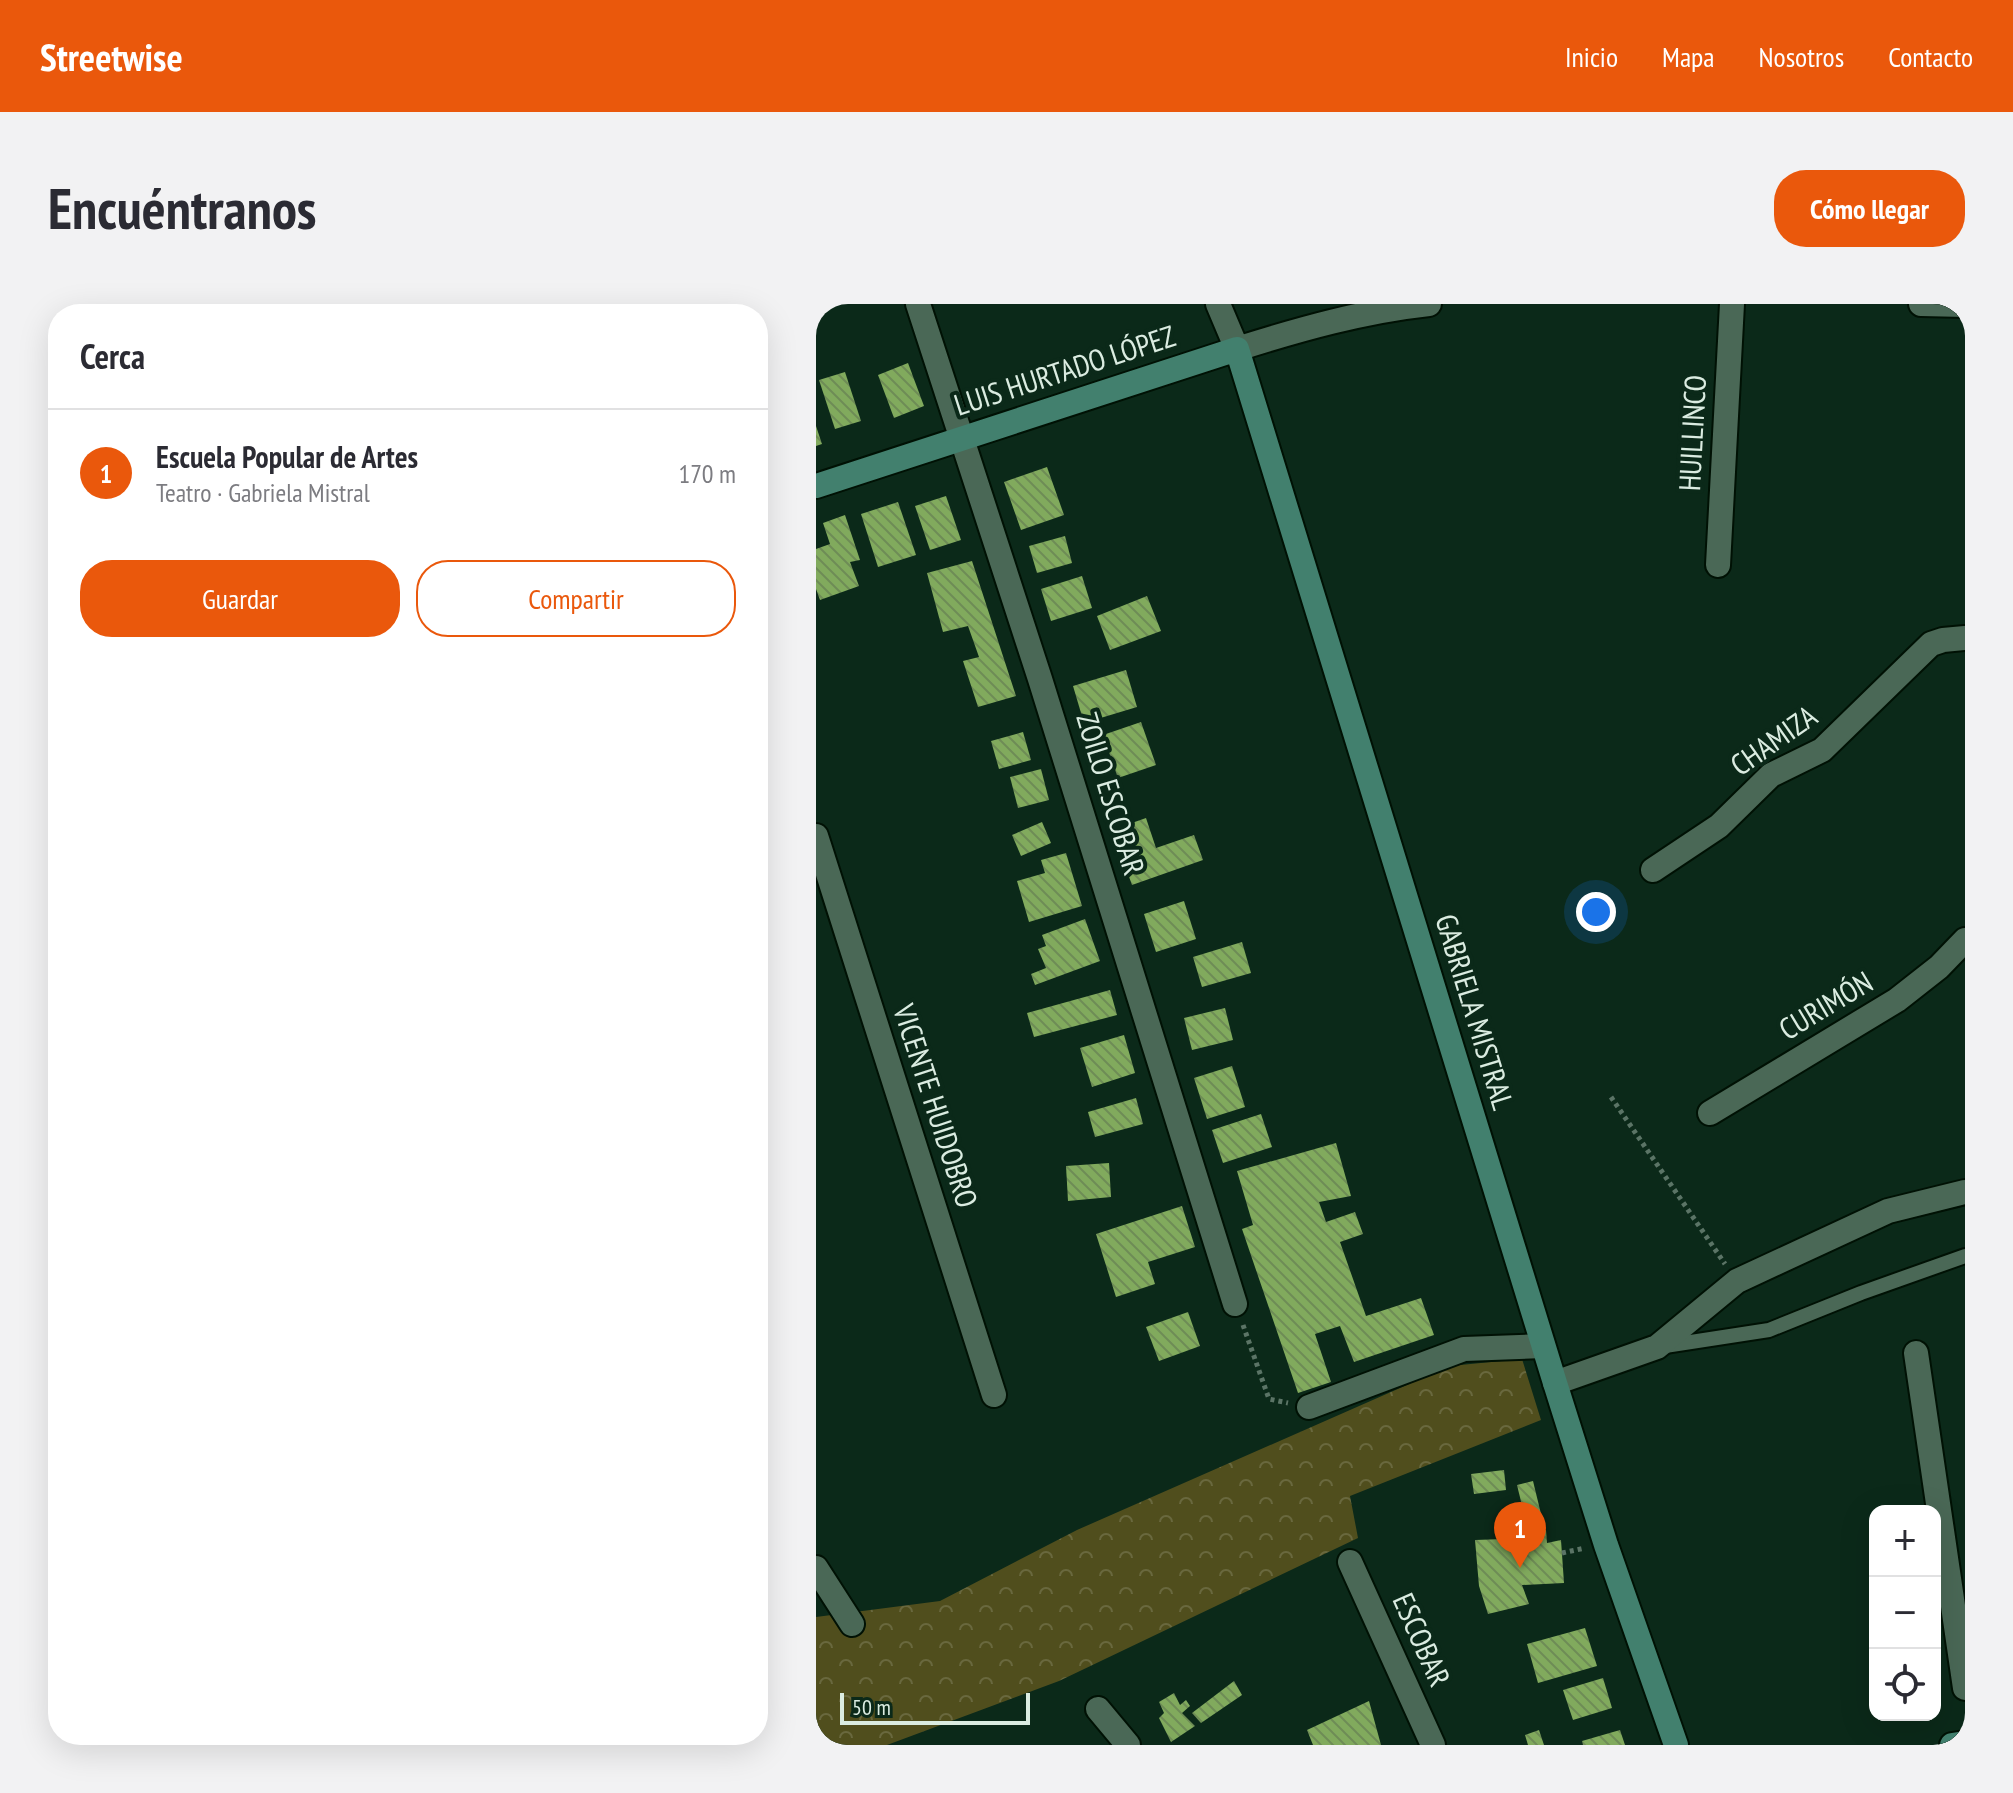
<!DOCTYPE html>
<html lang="es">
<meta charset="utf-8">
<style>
body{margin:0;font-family:"PT Sans Narrow",sans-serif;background:#f2f2f3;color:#2b2b33}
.controls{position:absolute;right:24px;bottom:24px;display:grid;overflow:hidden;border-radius:16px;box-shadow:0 8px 32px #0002}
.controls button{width:72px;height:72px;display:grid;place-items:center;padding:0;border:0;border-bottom:2px solid #e1e1e2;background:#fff;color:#2b2b33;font:40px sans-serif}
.scale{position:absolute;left:24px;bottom:20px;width:190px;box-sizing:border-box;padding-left:8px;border:4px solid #dbece1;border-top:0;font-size:22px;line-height:28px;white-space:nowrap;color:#dbece1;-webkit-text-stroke:6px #0b2919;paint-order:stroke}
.you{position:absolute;left:780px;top:608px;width:28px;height:28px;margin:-20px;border:6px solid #fff;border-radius:50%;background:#1a73e8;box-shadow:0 0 0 12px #1a73e833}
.badge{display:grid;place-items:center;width:52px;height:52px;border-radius:50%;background:#ea580c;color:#fff;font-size:26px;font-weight:700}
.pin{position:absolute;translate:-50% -66px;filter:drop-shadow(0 2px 4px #0008)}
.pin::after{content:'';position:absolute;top:42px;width:28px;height:24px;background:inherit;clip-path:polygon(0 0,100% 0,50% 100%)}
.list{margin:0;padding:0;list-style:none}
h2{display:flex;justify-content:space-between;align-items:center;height:104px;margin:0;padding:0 32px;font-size:34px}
h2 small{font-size:26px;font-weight:400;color:#7c7c81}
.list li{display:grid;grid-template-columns:52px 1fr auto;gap:24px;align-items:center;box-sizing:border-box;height:128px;padding:0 32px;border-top:2px solid #e1e1e2}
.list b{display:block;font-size:30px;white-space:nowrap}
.list p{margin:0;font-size:26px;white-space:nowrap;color:#7c7c81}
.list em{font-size:26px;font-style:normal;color:#7c7c81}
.actions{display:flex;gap:16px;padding:24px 32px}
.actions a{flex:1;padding:18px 0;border:2px solid #ea580c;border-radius:32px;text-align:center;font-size:28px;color:#ea580c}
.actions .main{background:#ea580c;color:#fff}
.icon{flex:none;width:44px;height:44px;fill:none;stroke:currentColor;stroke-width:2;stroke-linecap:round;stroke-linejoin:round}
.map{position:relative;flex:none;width:1149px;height:1441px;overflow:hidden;border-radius:32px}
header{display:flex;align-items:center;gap:48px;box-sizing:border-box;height:112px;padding:0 40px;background:#ea580c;color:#fff}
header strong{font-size:38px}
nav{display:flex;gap:44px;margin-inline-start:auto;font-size:28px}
.intro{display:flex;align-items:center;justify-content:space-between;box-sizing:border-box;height:192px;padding:0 48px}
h1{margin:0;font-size:56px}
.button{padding:20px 36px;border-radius:32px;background:#ea580c;color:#fff;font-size:28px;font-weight:700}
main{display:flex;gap:48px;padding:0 48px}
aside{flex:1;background:#fff;border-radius:32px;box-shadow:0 8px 32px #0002}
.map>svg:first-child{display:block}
.forest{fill:url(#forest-crowns)}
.building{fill:url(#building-back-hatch)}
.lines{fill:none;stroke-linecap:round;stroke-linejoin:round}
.lane-casing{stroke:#001104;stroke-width:18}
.street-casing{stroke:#001104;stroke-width:28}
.secondary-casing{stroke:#001104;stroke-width:28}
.path{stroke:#5b7466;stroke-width:5;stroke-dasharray:4 4;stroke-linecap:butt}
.lane{stroke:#4a6856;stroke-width:14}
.street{stroke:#4a6856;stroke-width:24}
.secondary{stroke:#42806e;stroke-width:24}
.labels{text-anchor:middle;stroke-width:8;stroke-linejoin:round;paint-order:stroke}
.street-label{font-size:30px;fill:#dbece1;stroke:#0b2919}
</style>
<header>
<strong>Streetwise</strong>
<nav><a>Inicio</a><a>Mapa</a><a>Nosotros</a><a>Contacto</a></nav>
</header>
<div class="intro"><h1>Encuéntranos</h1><a class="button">Cómo llegar</a></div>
<main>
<aside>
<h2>Cerca<small></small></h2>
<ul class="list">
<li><span class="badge">1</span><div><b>Escuela Popular de Artes</b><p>Teatro · Gabriela Mistral</p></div><em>170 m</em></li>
</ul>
<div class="actions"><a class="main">Guardar</a><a>Compartir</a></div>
</aside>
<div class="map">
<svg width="1149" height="1441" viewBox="0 0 1149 1441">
<defs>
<pattern id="forest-crowns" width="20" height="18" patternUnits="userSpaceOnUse" patternTransform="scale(2)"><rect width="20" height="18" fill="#504e1d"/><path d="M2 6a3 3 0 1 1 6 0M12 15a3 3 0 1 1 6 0" fill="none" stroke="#69683e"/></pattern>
<pattern id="building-back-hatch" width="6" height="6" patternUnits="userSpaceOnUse" patternTransform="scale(2)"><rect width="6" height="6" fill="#81aa5d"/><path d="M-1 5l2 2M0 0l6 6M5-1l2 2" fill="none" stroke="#6e8c56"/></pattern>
</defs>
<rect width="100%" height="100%" fill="#0b2919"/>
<polygon class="forest" points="706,1055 725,1116 534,1192 542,1234 243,1377 71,1441 0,1441 0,1313 124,1297 261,1226 634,1062"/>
<g class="building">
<polygon points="92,59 108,102 78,114 62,71"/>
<polygon points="29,68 45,117 19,125 3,76"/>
<polygon points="0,122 6,140 0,142"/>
<polygon points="231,163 248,211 205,226 188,178"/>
<polygon points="130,192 145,236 114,246 99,202"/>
<polygon points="82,198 100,251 62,263 45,210"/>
<polygon points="29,211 44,256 34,258 43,282 4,296 0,285 0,245 14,240 7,219"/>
<polygon points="249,232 256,259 221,269 213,242"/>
<polygon points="156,257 200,392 162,403 147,357 163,353 152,322 127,328 111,269"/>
<polygon points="266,272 276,304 235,317 225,285"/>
<polygon points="331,292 345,327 294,346 281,312"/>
<polygon points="310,366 321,403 268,419 257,382"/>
<polygon points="325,418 340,461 302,474 287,431"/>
<polygon points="207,428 215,456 183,465 175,437"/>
<polygon points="225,465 233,496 202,504 194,473"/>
<polygon points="330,514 340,544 378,531 387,556 316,581 296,526"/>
<polygon points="226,518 235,539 205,552 196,531"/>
<polygon points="250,549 266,602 213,618 201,577 229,569 225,556"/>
<polygon points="368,597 380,635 340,648 328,610"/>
<polygon points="269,615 284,657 219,681 215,670 230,664 222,645 230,642 226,631"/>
<polygon points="426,638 435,669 386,683 377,653"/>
<polygon points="294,686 301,711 218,733 211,709"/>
<polygon points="409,704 417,736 376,746 368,714"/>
<polygon points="308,731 319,769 276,783 264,744"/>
<polygon points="416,762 429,803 391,815 378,774"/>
<polygon points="320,794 327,820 279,833 272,808"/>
<polygon points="445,810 456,843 407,859 396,826"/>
<polygon points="520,839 535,892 503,898 510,918 539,908 547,930 524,938 550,1012 605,994 618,1031 538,1058 524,1022 499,1030 515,1078 482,1089 426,925 437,921 421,867"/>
<polygon points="293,859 295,893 252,897 250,862"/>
<polygon points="366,902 379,943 332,958 339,980 300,993 280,930"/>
<polygon points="372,1008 384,1042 343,1057 330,1023"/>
<polygon points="688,1166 690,1186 658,1190 655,1170"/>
<polygon points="717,1177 726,1214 710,1218 701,1181"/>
<polygon points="730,1226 731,1239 745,1236 748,1279 706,1281 713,1300 672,1310 663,1282 659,1236 715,1234 714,1229"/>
<polygon points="769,1324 781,1362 722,1379 711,1340"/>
<polygon points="787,1374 796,1404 757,1416 747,1386"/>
<polygon points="418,1377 426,1391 385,1419 376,1409"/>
<polygon points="358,1389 364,1401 370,1396 374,1402 366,1409 379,1422 355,1438 343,1414 348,1409 343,1398"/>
<polygon points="553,1397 565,1441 497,1441 491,1426"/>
<polygon points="723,1426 728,1441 712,1441 709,1431"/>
<polygon points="804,1426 809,1441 767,1441 766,1437"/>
</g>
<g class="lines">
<g class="lane-casing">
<polyline id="lane" points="849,1042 953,1026 1045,989 1149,952"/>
</g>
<g class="street-casing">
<g id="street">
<polyline points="102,0 224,375 419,1000"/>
<path d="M402,0L421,45C484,25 548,7 613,0"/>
<polyline points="1105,0 1149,1"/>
<polyline points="902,261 916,0"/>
<polyline points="0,532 178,1091"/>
<polyline points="837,566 903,522 955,471 1006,446 1115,340 1127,336 1149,334"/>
<polyline points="894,809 1081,696 1123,663 1149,636"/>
<polyline points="1100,1049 1149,1384"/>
<polyline points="739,1079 841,1043 921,977 1072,907 1149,888"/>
<polyline points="493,1103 648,1045 727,1042"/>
<polyline points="534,1258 617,1441"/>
<polyline points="0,1264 36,1320"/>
<polyline points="282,1405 312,1441"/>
</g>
</g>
<g class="secondary-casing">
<g id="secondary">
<polyline points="0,182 421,45 739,1079 790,1241 860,1441"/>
<polyline points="1136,1441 1149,1439"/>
</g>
</g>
<g class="path">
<polyline points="795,793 909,960"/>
<polyline points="427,1021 453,1095 472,1099"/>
<polyline points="746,1249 769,1244"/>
</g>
<use href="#lane" class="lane"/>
<use href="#street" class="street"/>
<use href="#secondary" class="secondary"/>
</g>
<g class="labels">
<g class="street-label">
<text transform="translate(249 67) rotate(-18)" y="10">LUIS HURTADO LÓPEZ</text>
<text transform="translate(877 129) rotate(-87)" y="10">HUILLINCO</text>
<text transform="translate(958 437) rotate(-35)" y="10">CHAMIZA</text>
<text transform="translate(294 490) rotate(73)" y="10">ZOILO ESCOBAR</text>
<text transform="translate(1010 702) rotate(-31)" y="10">CURIMÓN</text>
<text transform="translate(658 708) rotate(73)" y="10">GABRIELA MISTRAL</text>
<text transform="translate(119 802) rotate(72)" y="10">VICENTE HUIDOBRO</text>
<text transform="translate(605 1336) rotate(66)" y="10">ESCOBAR</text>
</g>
</g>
</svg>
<div class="controls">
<button>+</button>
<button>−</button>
<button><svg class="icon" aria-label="locate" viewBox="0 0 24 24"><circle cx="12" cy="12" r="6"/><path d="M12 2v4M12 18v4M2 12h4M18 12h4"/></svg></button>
</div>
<div class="scale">50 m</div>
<div class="you"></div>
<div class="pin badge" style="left:704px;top:1264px">1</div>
</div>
</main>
